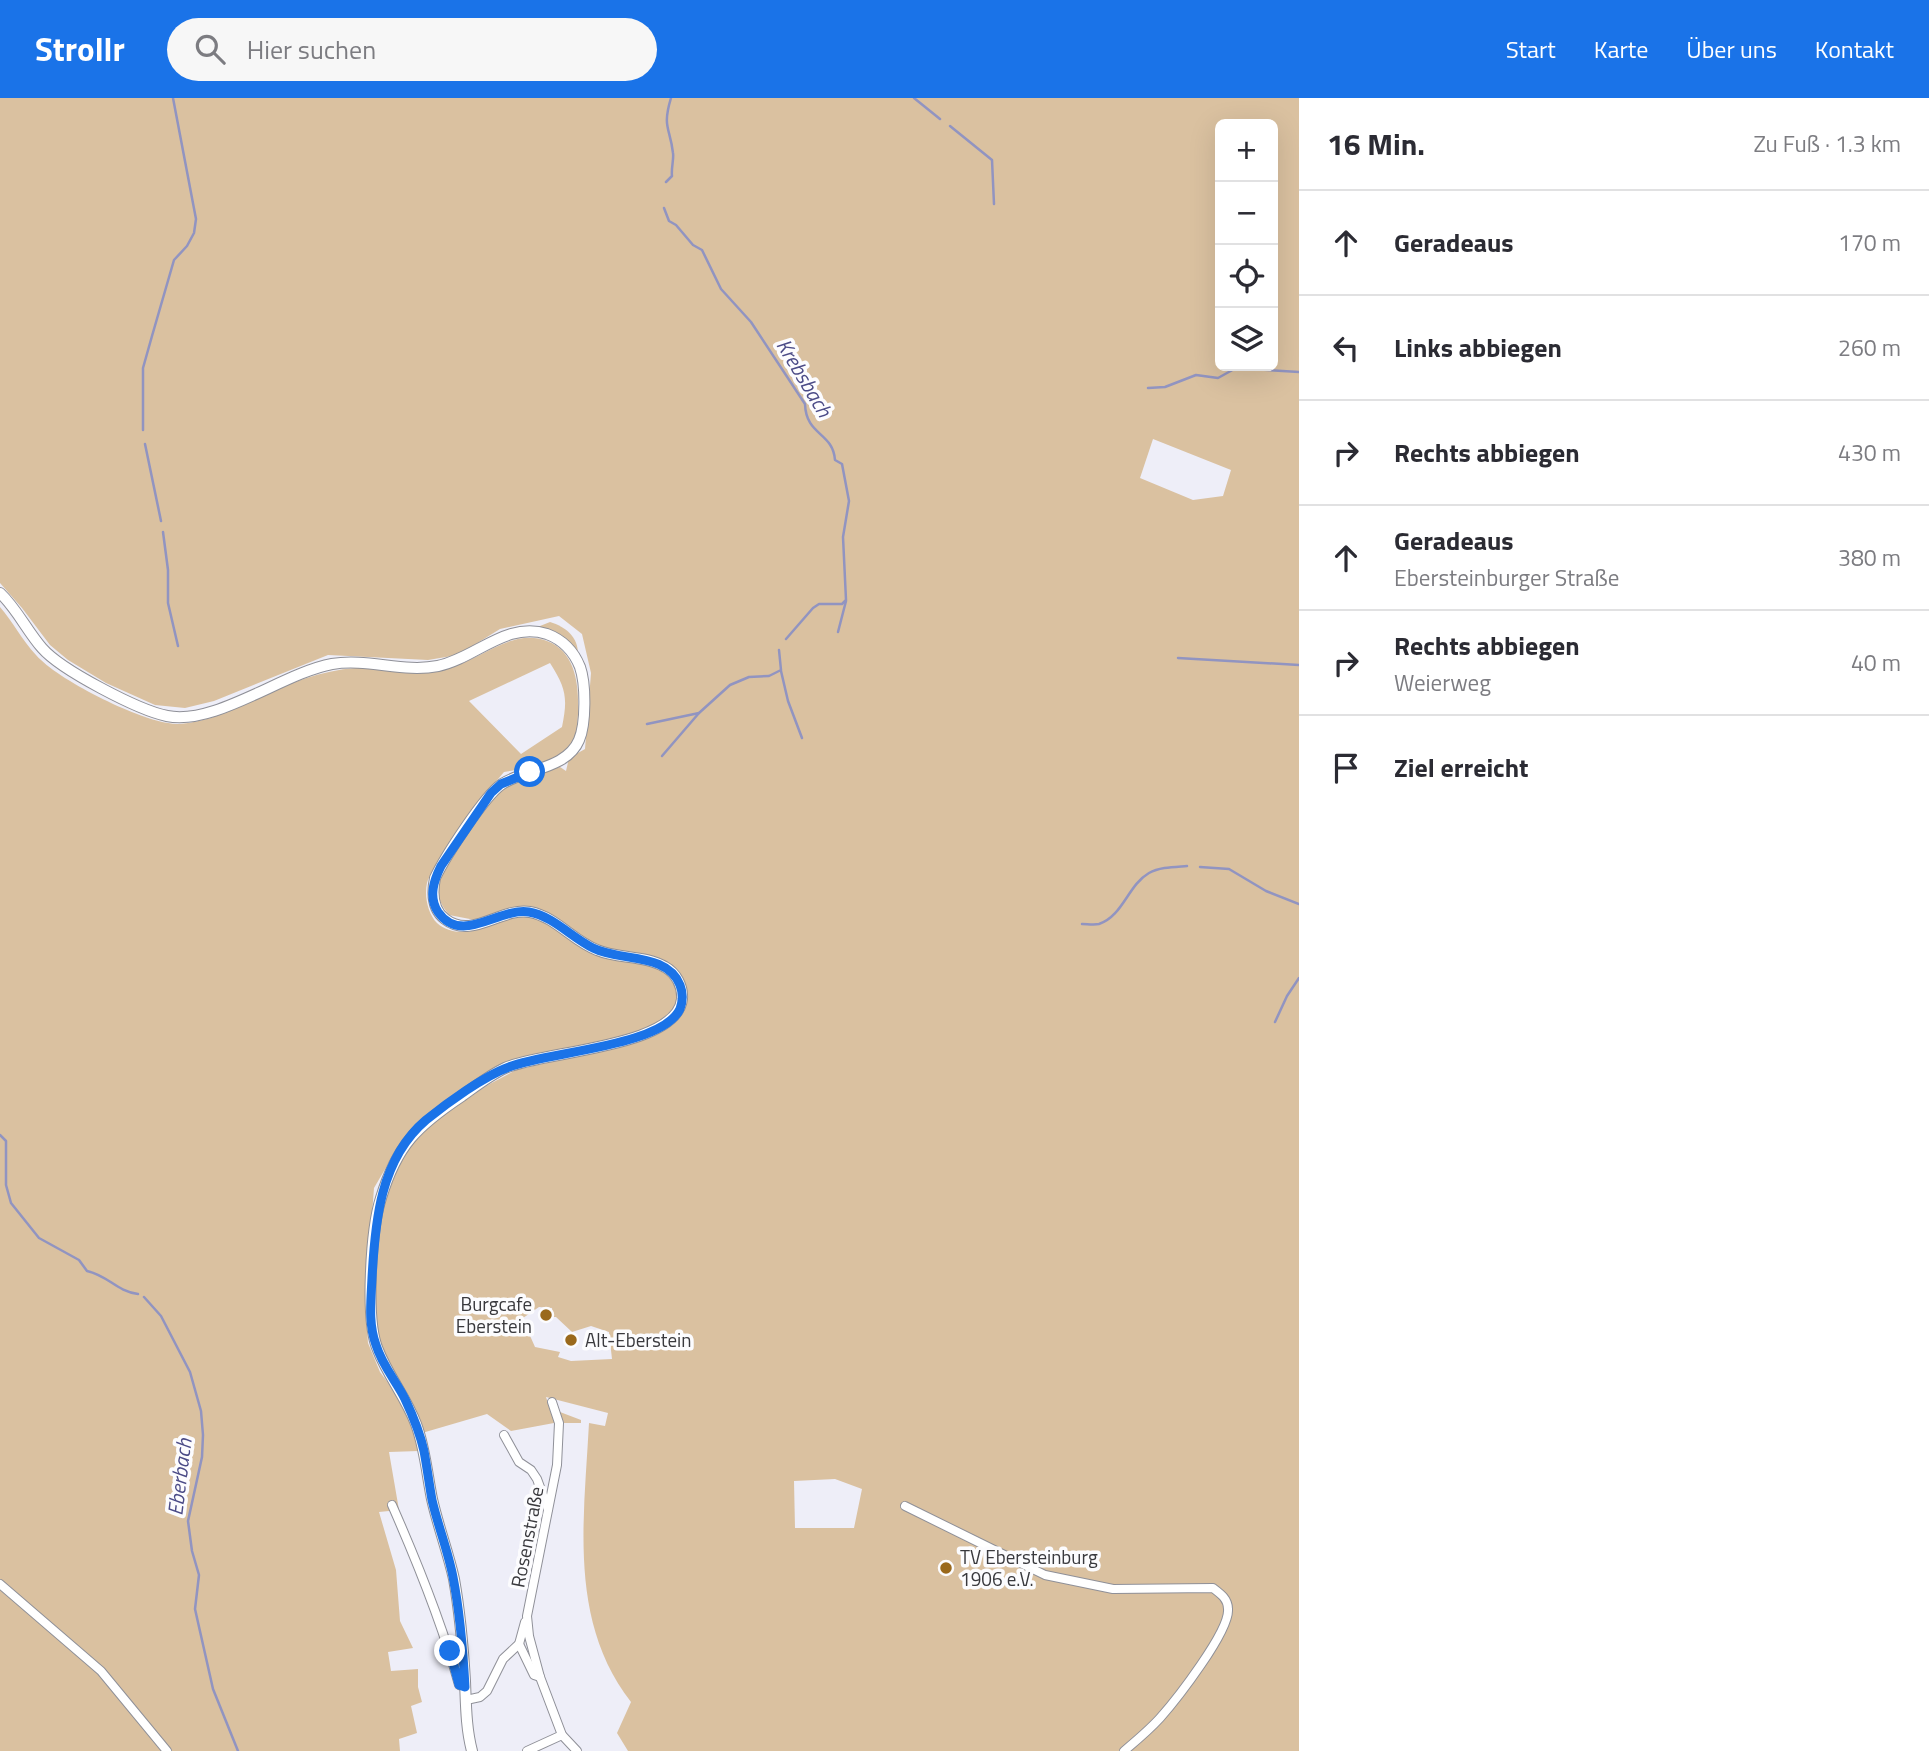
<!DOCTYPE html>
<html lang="de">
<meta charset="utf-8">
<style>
body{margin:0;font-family:"Titillium Web",sans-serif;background:#f7f7f7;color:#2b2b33}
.controls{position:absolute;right:21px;top:21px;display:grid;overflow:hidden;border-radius:10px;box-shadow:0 7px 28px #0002}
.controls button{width:63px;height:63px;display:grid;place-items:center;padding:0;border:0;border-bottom:2px solid #e1e1e2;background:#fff;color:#2b2b33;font:35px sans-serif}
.stop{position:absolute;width:21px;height:21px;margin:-16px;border:5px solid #1a73e8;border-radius:50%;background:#fff}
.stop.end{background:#1a73e8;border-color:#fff;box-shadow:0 2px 7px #0008}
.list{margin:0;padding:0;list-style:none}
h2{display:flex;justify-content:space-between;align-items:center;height:91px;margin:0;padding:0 28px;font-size:30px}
h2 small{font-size:23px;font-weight:400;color:#7c7c81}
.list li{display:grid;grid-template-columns:46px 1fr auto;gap:21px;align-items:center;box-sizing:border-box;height:105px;padding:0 28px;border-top:2px solid #e1e1e2}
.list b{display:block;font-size:26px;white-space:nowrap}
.list p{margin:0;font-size:23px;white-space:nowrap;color:#7c7c81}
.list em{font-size:23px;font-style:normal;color:#7c7c81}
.icon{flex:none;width:38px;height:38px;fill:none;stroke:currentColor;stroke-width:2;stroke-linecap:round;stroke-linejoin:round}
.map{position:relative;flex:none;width:1299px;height:1653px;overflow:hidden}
header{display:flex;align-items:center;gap:42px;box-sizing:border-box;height:98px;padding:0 35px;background:#1a73e8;color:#fff}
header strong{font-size:33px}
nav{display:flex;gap:38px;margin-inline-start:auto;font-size:24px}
.search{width:490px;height:63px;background:#f7f7f7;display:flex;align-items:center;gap:18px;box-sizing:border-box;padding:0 24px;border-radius:38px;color:#7c7c81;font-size:26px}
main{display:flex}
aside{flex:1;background:#fff}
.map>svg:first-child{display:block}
.green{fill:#dac1a0;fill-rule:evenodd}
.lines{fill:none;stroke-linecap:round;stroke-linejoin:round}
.stream{stroke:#9194c1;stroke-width:2.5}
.minor-casing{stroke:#8f9098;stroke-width:10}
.tertiary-casing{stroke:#8f9098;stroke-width:12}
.minor{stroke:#fff;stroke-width:8}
.tertiary{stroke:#fff;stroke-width:10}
.route{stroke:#1a73e8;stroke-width:9}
.poi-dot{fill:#9a691c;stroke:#fcfcfe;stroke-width:2.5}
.labels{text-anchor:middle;stroke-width:7;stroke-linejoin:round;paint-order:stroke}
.poi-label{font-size:19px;fill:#39393d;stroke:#fcfcfe;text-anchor:start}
.street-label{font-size:19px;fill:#39393d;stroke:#fcfcfe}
.water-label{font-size:21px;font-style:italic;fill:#4b4b87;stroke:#fcfcfe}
</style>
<header>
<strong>Strollr</strong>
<div class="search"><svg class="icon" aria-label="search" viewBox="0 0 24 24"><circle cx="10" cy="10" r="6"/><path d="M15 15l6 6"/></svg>Hier suchen</div>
<nav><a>Start</a><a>Karte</a><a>Über uns</a><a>Kontakt</a></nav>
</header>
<main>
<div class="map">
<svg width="1299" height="1653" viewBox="0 0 1299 1653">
<rect width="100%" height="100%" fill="#eeeef8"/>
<g class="green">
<path d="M0,0H1299V1653H628L617,1635L631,1604C568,1523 584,1421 589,1325L605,1328L608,1315L546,1299L551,1314H560L581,1322V1325H554L511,1333L487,1316L422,1335L409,1298L389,1267L376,1238L374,1215L377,1132L384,1102L400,1064L421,1033L486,988L516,972L564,961L489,974L436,1009L402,1042L374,1090L365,1208L368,1245L380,1274L398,1298L413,1331L419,1353L389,1354L399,1412L379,1414L396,1472L400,1523L413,1550L388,1554L391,1573L418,1571V1589L422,1604L411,1608L417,1635L399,1641L400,1653H0V509C13,524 22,542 36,557C58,582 135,620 168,625C183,628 197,623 211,620C257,601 306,573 356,570C379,568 403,570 426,570C434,570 444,571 452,569C483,560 513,530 547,543C577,554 579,590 578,616C577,626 578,638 571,647C556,667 527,670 504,674C480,702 459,730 441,762C437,768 429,777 427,785C424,798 428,816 437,825C448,835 465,836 478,831L475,822L449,817C441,807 435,796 438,783C442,768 488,701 499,693C513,683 543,673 560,669L566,673L569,660L585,651L591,575L582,536L559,518L500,531L458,557L428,562L328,557L214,603L185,610L155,607L106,585L68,562L50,547L22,510L0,485ZM1220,26H1273V268H1220ZM1153,341L1231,372L1223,398L1193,402L1140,380ZM550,565C566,590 568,600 562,629L521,656L469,603ZM539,1209L552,1210L553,1219H556L572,1234L591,1228L609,1234L612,1261L571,1263L558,1259L560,1254L535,1249L527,1231L520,1232L523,1220ZM835,1381L862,1391L854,1430H795L794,1383Z"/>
<path d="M550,524C566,529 578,539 578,556L535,530Z"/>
</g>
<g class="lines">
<g class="stream">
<polyline points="914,0 940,21"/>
<polyline points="950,28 992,62 994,106"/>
<path d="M666,84L672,78C671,70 674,62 673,55C670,29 662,30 671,0"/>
<path d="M664,110L669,123L676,127L693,147L702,152L721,191L751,224L805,306C806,338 833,334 835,362L842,366L849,403L843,439L846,502L842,506H819L813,510L786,541"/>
<polyline points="1148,290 1165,289 1196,277 1218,280 1236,270 1299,274"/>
<polyline points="143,332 143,270 152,238 174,162 187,148 194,135 196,121 173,0"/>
<polyline points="145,346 161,423"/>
<polyline points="163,434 168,472 168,505 178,548"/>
<polyline points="838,534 846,503"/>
<polyline points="1178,560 1299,567"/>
<polyline points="781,573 788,603 802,640"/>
<polyline points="647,626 699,615 730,587 749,579 769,578 781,572 779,552"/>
<polyline points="662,658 699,615"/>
<polyline points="1200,769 1229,771 1266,793 1299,806"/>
<path d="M1082,826C1087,826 1094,827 1099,826C1123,818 1128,787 1149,775C1160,769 1174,769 1187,768"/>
<polyline points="1275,924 1287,898 1299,880"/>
<path d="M0,1037L6,1043V1087L11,1105L39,1140L79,1162L87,1173C109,1178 116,1193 138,1196"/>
<polyline points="144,1199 161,1218 190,1274 201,1313 203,1337 202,1359 188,1423 192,1453 199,1477 195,1511 213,1591 238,1653"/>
</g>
<g class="minor-casing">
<g id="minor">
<polyline points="552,1304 559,1325 557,1367 527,1518 529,1538 540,1579 562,1637 577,1653"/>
<polyline points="504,1337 519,1364 531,1372 537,1381 548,1411"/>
<path d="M392,1407C418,1466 442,1525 459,1587L465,1589"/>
<path d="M905,1408L1045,1477L1113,1491L1213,1490C1221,1496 1228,1501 1228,1511C1230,1533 1176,1602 1160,1620C1149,1632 1136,1643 1124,1653"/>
<polyline points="0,1486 101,1573 167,1653"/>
<polyline points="519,1546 534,1577 540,1579"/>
<polyline points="466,1602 480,1599 487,1593 503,1561 519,1546 525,1524"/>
<polyline points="527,1653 562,1637"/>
</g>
</g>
<g class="tertiary-casing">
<path id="tertiary" d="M0,495C17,511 27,533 42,550C61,572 138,612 167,618C215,628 283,575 332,566C368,560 403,575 438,568C476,560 506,523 547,536C563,542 574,554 580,569C586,586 586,626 579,642C567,671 525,671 502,686C484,698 445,759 435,780C432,795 432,811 445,821C472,842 501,809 530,814C556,819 573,843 597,852C618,861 645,857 665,869C676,875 683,888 682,901C677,950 542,953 505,970C490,977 476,988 462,998C417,1028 397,1047 381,1100C371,1131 365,1223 378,1252C388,1278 406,1299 416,1326C425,1350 427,1376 432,1401C438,1428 448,1454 454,1481C460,1515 463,1549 465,1583C466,1607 466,1630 472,1653"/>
</g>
<use href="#minor" class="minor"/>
<use href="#tertiary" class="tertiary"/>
</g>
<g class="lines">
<path class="route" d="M450,1553L459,1587L465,1589C463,1552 460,1515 453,1479C448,1453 438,1428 432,1402C429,1385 427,1369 424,1353C420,1335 413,1318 405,1301C396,1283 382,1267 376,1247C368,1225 371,1203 372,1180C375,1124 380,1061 426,1022C447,1005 484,978 509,969C546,954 662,949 680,911C683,903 683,895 680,887C667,854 620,864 593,850C572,840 553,818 529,814C499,809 462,848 438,814C428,799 434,782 441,768L491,695L501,686L530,674"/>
</g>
<g class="poi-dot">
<circle cx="546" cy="1217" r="7"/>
<circle cx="571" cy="1242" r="7"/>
<circle cx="946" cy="1470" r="7"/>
</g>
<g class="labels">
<g class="poi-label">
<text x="532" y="1213" text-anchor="end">Burgcafe<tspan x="532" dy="22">Eberstein</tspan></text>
<text x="585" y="1249">Alt-Eberstein</text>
<text x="960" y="1466">TV Ebersteinburg<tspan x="960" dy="22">1906 e.V.</tspan></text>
</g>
<g class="street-label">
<text transform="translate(527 1439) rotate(-79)" y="7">Rosenstraße</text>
</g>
<g class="water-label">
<text transform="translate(804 280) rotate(59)" y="7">Krebsbach</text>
<text transform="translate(180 1379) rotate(-83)" y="7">Eberbach</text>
</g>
</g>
</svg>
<div class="controls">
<button>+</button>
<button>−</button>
<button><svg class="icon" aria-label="locate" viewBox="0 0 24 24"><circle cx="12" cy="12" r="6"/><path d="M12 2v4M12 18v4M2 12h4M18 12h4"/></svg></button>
<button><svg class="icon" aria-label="layers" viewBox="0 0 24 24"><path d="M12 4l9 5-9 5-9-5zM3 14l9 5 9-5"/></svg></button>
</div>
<div class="stop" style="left:530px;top:674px"></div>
<div class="stop end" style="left:450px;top:1553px"></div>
</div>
<aside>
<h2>16 Min.<small>Zu Fuß · 1.3 km</small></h2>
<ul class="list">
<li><svg class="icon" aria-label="ahead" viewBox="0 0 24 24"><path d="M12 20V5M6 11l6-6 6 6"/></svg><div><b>Geradeaus</b></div><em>170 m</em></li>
<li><svg class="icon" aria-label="left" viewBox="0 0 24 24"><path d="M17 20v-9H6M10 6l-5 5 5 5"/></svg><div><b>Links abbiegen</b></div><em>260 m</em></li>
<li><svg class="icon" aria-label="right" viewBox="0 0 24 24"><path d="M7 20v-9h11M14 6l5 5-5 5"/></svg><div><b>Rechts abbiegen</b></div><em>430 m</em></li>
<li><svg class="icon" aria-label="ahead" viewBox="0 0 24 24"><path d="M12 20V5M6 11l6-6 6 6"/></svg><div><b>Geradeaus</b><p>Ebersteinburger Straße</p></div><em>380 m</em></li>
<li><svg class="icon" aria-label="right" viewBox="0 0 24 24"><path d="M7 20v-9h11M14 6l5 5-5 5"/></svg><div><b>Rechts abbiegen</b><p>Weierweg</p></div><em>40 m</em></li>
<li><svg class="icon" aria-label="arrive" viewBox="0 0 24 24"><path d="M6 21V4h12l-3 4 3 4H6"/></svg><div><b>Ziel erreicht</b></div></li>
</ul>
</aside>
</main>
